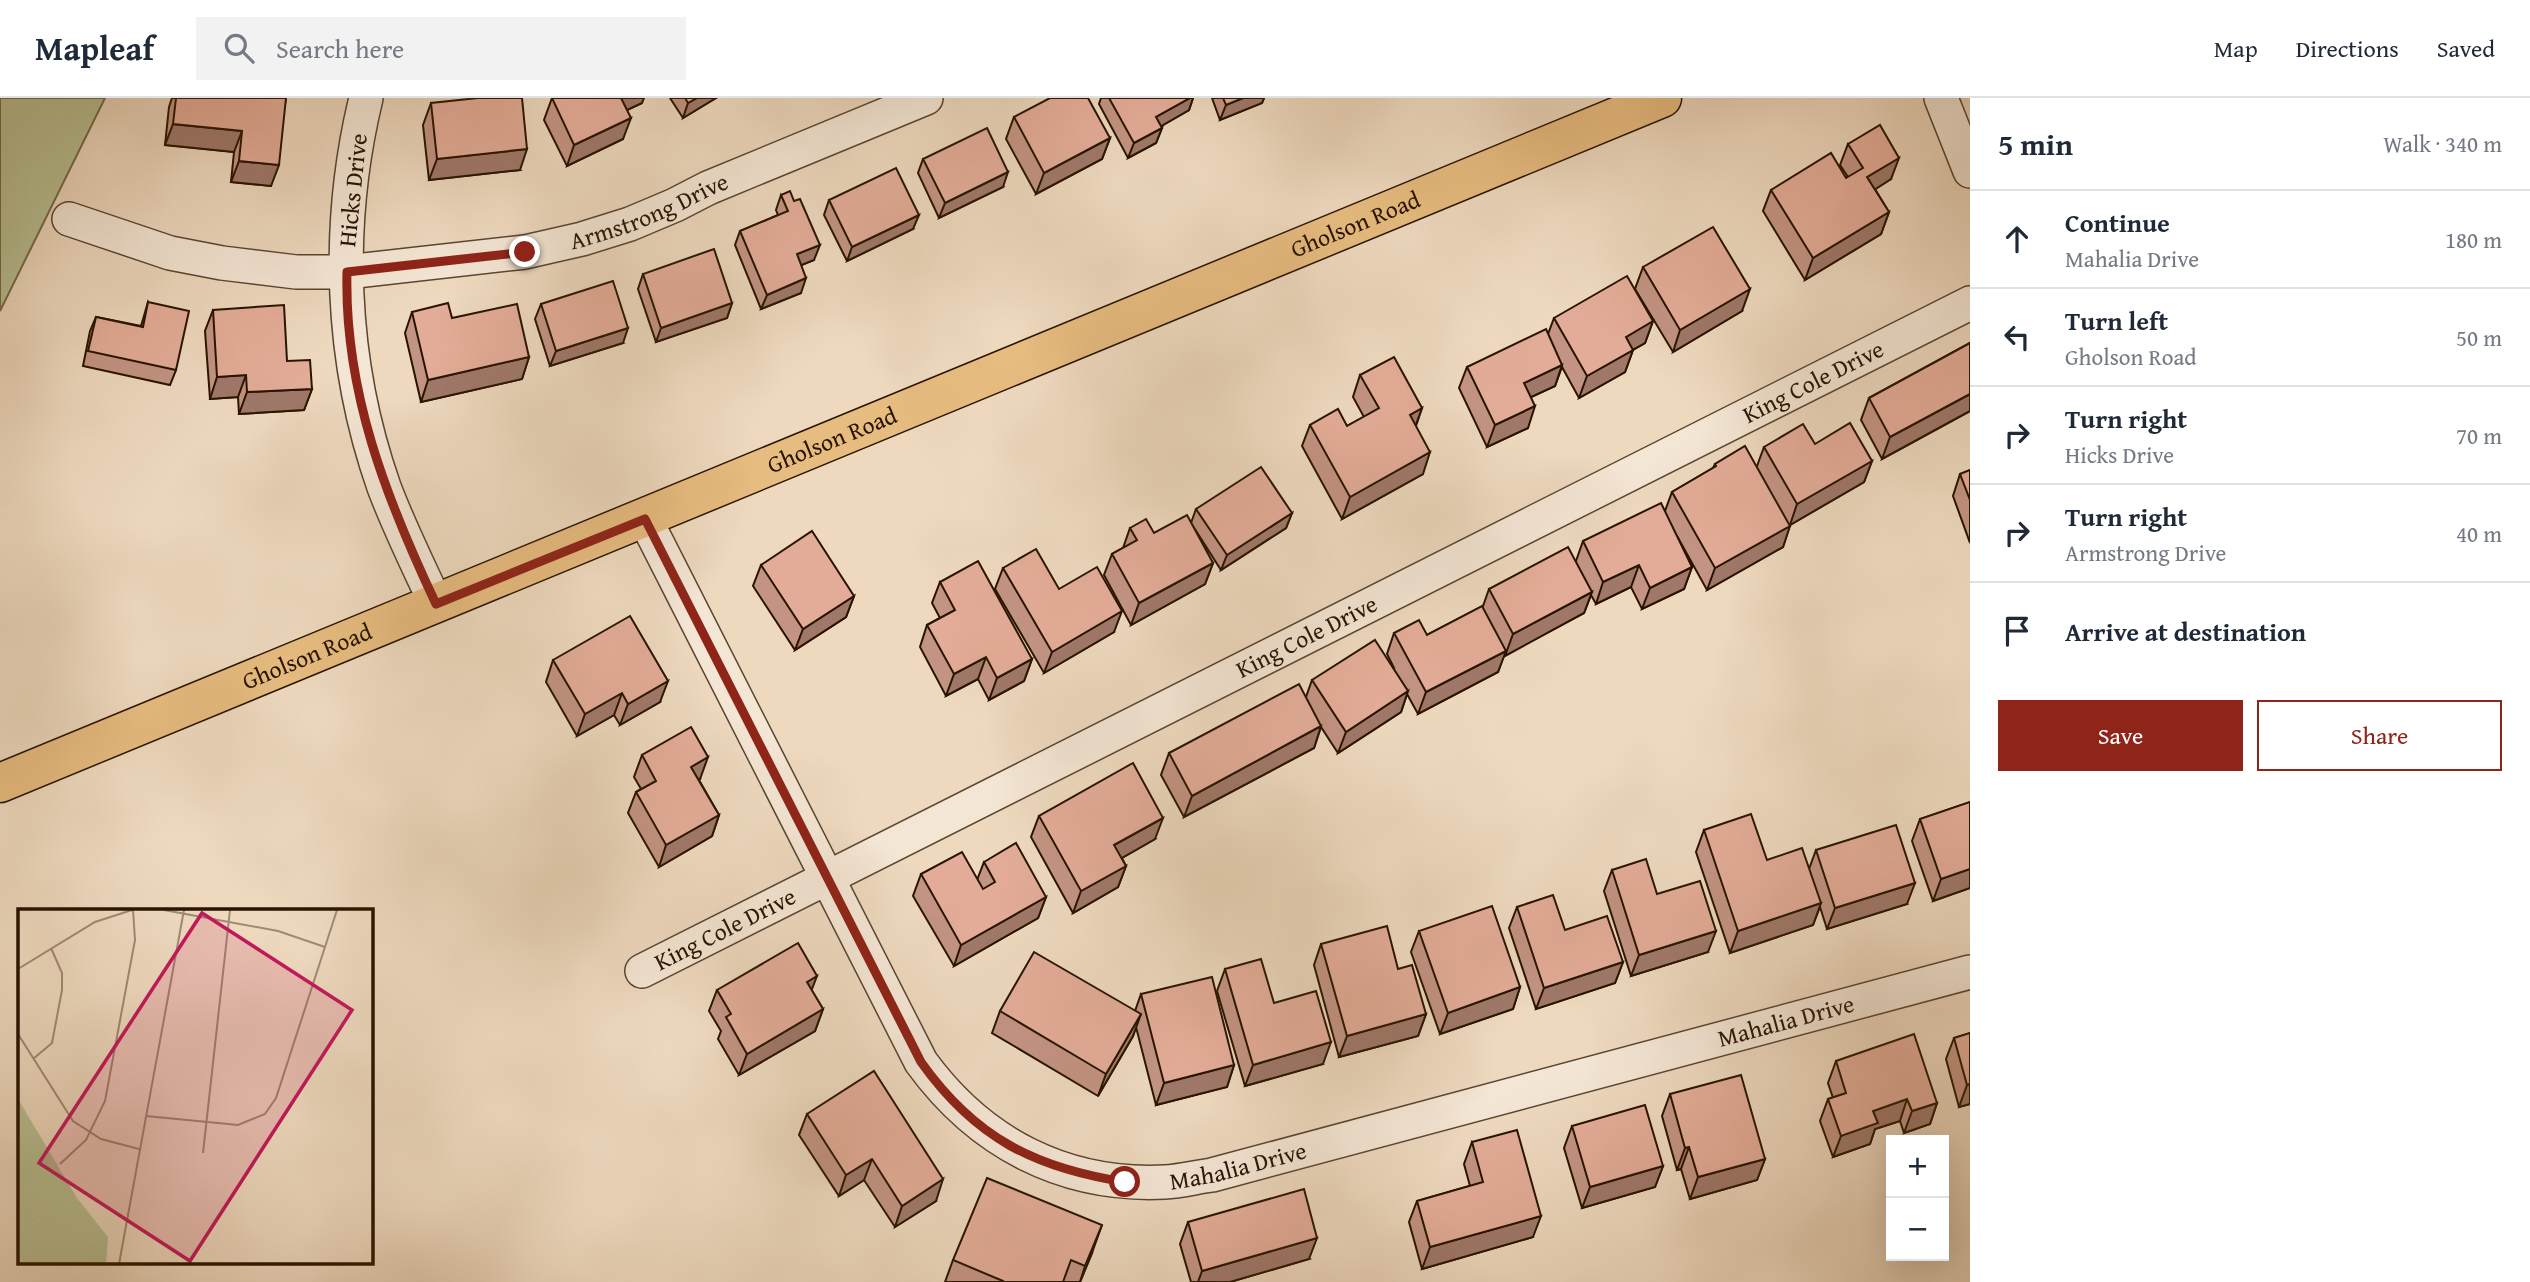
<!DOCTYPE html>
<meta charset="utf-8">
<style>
body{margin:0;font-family:"Gentium Book Plus",serif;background:#f2f2f3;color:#1f2937}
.controls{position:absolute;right:21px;bottom:21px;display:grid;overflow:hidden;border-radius:0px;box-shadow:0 7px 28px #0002}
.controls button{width:63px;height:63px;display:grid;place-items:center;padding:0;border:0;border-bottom:2px solid #e0e1e3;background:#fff;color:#1f2937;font:35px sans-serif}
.stop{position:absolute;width:21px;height:21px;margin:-16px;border:5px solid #8f2418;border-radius:50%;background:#fff}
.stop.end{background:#8f2418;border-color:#fff;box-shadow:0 2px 7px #0008}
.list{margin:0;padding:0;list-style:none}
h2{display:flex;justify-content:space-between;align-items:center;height:91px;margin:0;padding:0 28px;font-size:30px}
h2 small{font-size:23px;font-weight:400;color:#747a83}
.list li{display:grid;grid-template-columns:46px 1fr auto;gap:21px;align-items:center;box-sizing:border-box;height:98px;padding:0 28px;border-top:2px solid #e0e1e3}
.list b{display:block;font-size:26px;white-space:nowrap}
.list p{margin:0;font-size:23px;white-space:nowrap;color:#747a83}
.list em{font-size:23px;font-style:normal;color:#747a83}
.actions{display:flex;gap:14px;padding:21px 28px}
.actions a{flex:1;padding:16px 0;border:2px solid #8f2418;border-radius:0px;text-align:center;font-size:24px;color:#8f2418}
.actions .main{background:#8f2418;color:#fff}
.icon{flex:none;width:38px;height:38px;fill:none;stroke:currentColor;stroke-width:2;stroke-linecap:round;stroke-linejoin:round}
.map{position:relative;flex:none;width:1970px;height:1184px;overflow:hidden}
header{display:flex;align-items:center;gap:42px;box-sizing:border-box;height:98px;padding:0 35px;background:#fff;border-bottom:2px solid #e0e1e3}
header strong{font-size:33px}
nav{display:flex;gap:38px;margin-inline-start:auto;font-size:24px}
.search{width:490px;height:63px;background:#f2f2f3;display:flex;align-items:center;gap:18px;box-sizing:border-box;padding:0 24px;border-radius:0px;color:#747a83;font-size:26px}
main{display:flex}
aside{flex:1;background:#fff}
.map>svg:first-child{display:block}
.green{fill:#b8bf92;stroke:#706a49;stroke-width:2}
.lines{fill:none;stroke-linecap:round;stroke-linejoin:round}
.minor-casing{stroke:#5a4530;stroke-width:36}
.major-casing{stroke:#281400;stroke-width:41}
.minor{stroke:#f4e6d5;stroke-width:33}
.major{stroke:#e7bc80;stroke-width:38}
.wall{fill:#c39483;stroke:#281400;stroke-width:2}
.shaded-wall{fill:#9f786a;stroke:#281400;stroke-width:2}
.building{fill:#e3ac98;stroke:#281400;stroke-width:2}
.route{stroke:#8f2418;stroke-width:9}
.labels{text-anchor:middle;stroke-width:5;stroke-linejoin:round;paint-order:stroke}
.street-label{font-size:24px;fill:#281400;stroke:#f4e6d5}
.inset-road{fill:none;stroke:#9f8a73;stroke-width:2}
.view{fill:#c2185b;fill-opacity:0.15;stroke:#c2185b;stroke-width:3.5}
.inset-edge{fill:none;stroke:#281400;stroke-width:3.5}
</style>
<header>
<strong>Mapleaf</strong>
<div class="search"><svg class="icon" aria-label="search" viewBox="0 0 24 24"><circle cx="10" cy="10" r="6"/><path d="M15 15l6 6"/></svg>Search here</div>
<nav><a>Map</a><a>Directions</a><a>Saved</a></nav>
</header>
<main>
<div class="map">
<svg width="1970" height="1184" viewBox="0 0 1970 1184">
<rect width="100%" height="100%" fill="#eed9bf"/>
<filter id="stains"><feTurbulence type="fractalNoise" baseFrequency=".00286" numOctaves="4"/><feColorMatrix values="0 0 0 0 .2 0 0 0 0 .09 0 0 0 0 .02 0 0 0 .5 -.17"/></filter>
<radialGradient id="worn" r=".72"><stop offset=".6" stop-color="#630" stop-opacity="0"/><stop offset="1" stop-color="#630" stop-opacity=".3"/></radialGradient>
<polygon class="green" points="0,0 105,0 0,213"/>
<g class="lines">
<g class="minor-casing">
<g id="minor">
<path d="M366,0C335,128 340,264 384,389C399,429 418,467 436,506"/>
<polyline points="1941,0 1970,73"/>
<path id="s1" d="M69,121L170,155L222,165L296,174H347L525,154L582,141L630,126L675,107L708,90L926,0"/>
<path id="s2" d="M645,421L921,964C980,1045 1064,1089 1165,1084C1180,1083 1197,1079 1212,1077L1970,874"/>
<path id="s3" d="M642,873L1970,205"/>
</g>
</g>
<g class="major-casing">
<g id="major">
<path id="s4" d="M0,685L1662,0"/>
</g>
</g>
<use href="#minor" class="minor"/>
<use href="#major" class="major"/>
</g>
<g class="wall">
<polygon points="172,0 286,0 271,88 231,84 234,54 165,47 169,9"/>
<polygon points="552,0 642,5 627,12 623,41 567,68 544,22"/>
<polygon points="670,0 716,0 683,20"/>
<polygon points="1101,0 1193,0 1189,12 1161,28 1162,30 1156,45 1128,60 1099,6"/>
<polygon points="1212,0 1264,0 1262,5 1220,22"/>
<polygon points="431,5 520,72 429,82 423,27"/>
<polygon points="1014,19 1110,40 1102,61 1036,96 1006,41"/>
<polygon points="1848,46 1891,81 1875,91 1889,114 1881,136 1805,182 1763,113 1771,92 1848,79 1840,67"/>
<polygon points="923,61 1003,89 939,120 918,75"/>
<polygon points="781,97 814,162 801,167 801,195 761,211 735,147 740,133 778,117 776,112"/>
<polygon points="829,102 913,131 847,163 824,117"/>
<polygon points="1643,169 1742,213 1673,254 1635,191"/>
<polygon points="643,176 732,205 727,220 656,244 638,191"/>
<polygon points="148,204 176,272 170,287 83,268 90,233 96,219 141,228"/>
<polygon points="541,206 623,245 550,268 535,221"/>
<polygon points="213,212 287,263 312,291 304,312 239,316 238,299 210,301 205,233"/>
<polygon points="412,214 452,220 529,259 522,281 421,304 405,235"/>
<polygon points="1554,220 1653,223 1645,245 1633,252 1625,274 1579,300 1562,269 1555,288 1531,299 1528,330 1487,349 1459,290 1467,269 1548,236"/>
<polygon points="1970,245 1970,313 1882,361 1861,322 1869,300"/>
<polygon points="1360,277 1422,310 1416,328 1423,376 1342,421 1302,348 1310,327 1347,328 1364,319 1353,299"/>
<polygon points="1815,346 1872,363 1864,384 1790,427 1783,449 1707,492 1677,438 1692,469 1684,491 1642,511 1631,489 1596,506 1591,497 1584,515 1504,557 1498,574 1418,616 1407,596 1401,614 1338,655 1321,629 1314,650 1184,719 1161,677 1169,655 1306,599 1312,582 1394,570 1387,556 1394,535 1427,537 1483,508 1489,491 1576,463 1583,443 1665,413 1672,394 1713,370 1715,366 1757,368 1764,349"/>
<polygon points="1970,372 1970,445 1953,398 1960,376"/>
<polygon points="1196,411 1292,415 1286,430 1221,472 1191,425 1213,465 1205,486 1131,527 1104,477 1112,456 1123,450 1130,430 1154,435 1191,425"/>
<polygon points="761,467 854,498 846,519 795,552 753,488"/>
<polygon points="1003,470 1059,491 1114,534 1044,575 995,491"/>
<polygon points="940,484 1032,561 1024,583 989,602 978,581 946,598 920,549 927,527 940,520 932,505"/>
<polygon points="553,562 660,604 620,627 614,617 577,638 546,584"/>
<polygon points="642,657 700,681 699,682 719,717 712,738 659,769 628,715 636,694 641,691 634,679"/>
<polygon points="1970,704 1970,790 1933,803 1912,743 1920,721"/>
<polygon points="1039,718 1155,741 1122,760 1126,768 1118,789 1073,815 1031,739"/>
<polygon points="1704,732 1767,762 1809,771 1816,752 1907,806 1827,831 1820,809 1813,827 1730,855 1696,754"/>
<polygon points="984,764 1046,799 1038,820 954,868 913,798 921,776 977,782"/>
<polygon points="1612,772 1657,796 1708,854 1631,878 1604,793"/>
<polygon points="1517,809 1565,832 1623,864 1615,885 1536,911 1509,830"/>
<polygon points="1419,833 1520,889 1513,911 1440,936 1411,854"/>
<polygon points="1321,846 1398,871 1426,916 1418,938 1339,959 1314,867"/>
<polygon points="1225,871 1274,905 1323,966 1245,988 1217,893"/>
<polygon points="717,892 812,893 823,911 815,933 739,977 718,941 721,933 709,913"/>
<polygon points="1141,896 1234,967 1227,989 1156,1007 1136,929 1133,938 1098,998 992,935 1000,913 1135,913"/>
<polygon points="1970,935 1970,1006 1959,1009 1946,961 1954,940"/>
<polygon points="1836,963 1937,1005 1930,1026 1904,1035 1900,1023 1875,1031 1870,1046 1833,1059 1820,1023 1828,1001 1833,1000 1828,985"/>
<polygon points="1670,996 1765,1061 1757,1082 1690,1101 1681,1071 1677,1072 1662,1018"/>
<polygon points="807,1016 936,1103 895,1129 864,1082 839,1098 799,1037"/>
<polygon points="1572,1028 1663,1068 1655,1089 1582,1110 1564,1050"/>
<polygon points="1472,1044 1533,1139 1422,1171 1409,1124 1417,1103 1470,1088 1464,1066"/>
<polygon points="1188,1124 1309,1161 1230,1184 1191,1184 1180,1146"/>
<polygon points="1092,1155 1080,1184 945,1184 953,1162"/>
</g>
<g class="shaded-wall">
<polygon points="619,0 644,0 642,5 612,19"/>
<polygon points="697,0 716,0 683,20 688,5"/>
<polygon points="1190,0 1193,0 1189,12 1151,34 1156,19"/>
<polygon points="1243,0 1264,0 1262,5 1220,22 1226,7"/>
<polygon points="631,20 623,41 567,68 574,47"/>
<polygon points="173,26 242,33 234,54 165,47"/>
<polygon points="1162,30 1156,45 1128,60 1134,45"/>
<polygon points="1110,40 1102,61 1036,96 1044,75"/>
<polygon points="527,51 520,72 429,82 437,61"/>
<polygon points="1899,60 1891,81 1860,101 1867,79"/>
<polygon points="239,63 279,67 271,88 231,84"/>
<polygon points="1008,74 1003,89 939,120 945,105"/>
<polygon points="1889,114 1881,136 1805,182 1813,160"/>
<polygon points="919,117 913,131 847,163 852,149"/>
<polygon points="820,147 814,162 792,171 797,156"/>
<polygon points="806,180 801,195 761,211 767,197"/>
<polygon points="1750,191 1742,213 1673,254 1680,232"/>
<polygon points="732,205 727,220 656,244 661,230"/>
<polygon points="1653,223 1645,245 1618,260 1626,239"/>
<polygon points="628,230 623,245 550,268 556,253"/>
<polygon points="1633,252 1625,274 1579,300 1587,278"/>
<polygon points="529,259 522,281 421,304 428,282"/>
<polygon points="1562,267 1555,288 1516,306 1524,285"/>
<polygon points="246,277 238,299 210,301 217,279"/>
<polygon points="312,291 304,312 239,316 247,294"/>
<polygon points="1970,296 1970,313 1882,361 1890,339"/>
<polygon points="1535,308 1528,330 1487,349 1495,327"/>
<polygon points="1422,310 1414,332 1410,317"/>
<polygon points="1430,354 1423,376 1342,421 1350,399"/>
<polygon points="1872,363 1864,384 1790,427 1797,406"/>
<polygon points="1292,415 1286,430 1221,472 1227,457"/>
<polygon points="1790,428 1783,449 1707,492 1715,470"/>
<polygon points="1213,465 1205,486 1131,527 1139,505"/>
<polygon points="1639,467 1631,489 1596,506 1603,484"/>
<polygon points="1692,469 1684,491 1642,511 1650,490"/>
<polygon points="1592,494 1584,515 1505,558 1513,536"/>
<polygon points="854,498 846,519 795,552 803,531"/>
<polygon points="1122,513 1114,534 1044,575 1052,554"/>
<polygon points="1506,553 1498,574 1418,616 1426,594"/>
<polygon points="986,559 978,581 946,598 954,576"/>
<polygon points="1032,561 1024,583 989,602 997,580"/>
<polygon points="668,583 660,604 620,627 628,606"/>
<polygon points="1408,593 1401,614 1338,655 1346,634"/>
<polygon points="622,595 614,617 577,638 585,616"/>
<polygon points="1321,628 1314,650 1184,719 1192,698"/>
<polygon points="708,659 700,681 683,690 691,669"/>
<polygon points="719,717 712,738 659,769 666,747"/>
<polygon points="1163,720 1155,741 1106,769 1114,747"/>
<polygon points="1126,768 1118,789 1073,815 1081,793"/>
<polygon points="1970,771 1970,790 1933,803 1941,781"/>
<polygon points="1915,785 1907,806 1827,831 1835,810"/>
<polygon points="1046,799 1038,820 954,868 961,847"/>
<polygon points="1821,805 1813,827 1730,855 1738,833"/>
<polygon points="1716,833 1708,854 1631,878 1639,857"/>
<polygon points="1623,864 1615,885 1536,911 1544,890"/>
<polygon points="817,878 809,899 807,884"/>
<polygon points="1520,889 1513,911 1440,936 1448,915"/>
<polygon points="823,911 815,933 739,977 747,956"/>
<polygon points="1141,916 1133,938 1098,998 1106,976"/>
<polygon points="1426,916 1418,938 1339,959 1347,938"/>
<polygon points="1331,944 1323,966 1245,988 1253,967"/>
<polygon points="1234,967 1227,989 1156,1007 1164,985"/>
<polygon points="1970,986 1970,1006 1959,1009 1967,987"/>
<polygon points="1907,1001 1900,1023 1875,1031 1870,1046 1833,1059 1841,1038 1873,1013"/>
<polygon points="1937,1005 1930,1026 1904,1035 1912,1013"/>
<polygon points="1689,1049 1681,1071 1677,1072 1685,1050"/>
<polygon points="872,1061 864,1082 839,1098 846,1077"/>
<polygon points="1765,1061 1757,1082 1690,1101 1698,1079"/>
<polygon points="1663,1068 1655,1089 1582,1110 1590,1089"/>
<polygon points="943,1081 936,1103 895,1129 902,1108"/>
<polygon points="1541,1118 1533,1139 1422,1171 1430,1149"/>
<polygon points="1102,1127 1092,1155 1080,1184 1085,1168"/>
<polygon points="1317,1140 1309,1161 1230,1184 1198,1184 1202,1173"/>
</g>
<g class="building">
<polygon points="176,0 286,0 279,67 239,63 242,33 173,26"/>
<polygon points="478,0 522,0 527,51 437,61 431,5"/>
<polygon points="552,0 621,0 631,20 574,47"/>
<polygon points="685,0 697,0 688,5"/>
<polygon points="1050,0 1088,0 1110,40 1044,75 1014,19"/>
<polygon points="1109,0 1190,0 1156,19 1162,30 1134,45"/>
<polygon points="1223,0 1243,0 1226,7"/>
<polygon points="1880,27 1899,60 1867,79 1889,114 1813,160 1771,92 1831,55 1846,80 1863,70 1848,46"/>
<polygon points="987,30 1008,74 945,105 923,61"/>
<polygon points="896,70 919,117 852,149 829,102"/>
<polygon points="790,93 794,103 800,101 820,147 797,156 806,180 767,197 740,133 788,113 781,97"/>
<polygon points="1713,129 1750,191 1680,232 1643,169"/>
<polygon points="714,151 732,205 661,230 643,176"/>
<polygon points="1627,178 1653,223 1626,239 1633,252 1587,278 1554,220"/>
<polygon points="613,183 628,230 556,253 541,206"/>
<polygon points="148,204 189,213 176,272 88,253 96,219 143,229"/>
<polygon points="448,205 452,220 517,206 529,259 428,282 412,214"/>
<polygon points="284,207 287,263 310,262 312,291 247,294 246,277 217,279 213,212"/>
<polygon points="1546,231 1562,267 1524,285 1535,308 1495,327 1467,269"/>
<polygon points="1970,245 1970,296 1890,339 1869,300"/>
<polygon points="1394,259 1422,310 1410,317 1430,354 1350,399 1310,327 1338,311 1347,328 1379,310 1360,277"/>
<polygon points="1850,325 1872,363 1797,406 1764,349 1803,326 1815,346"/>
<polygon points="1745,348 1790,428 1715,470 1672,394 1716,368 1715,366"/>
<polygon points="1261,369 1292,415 1227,457 1196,411"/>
<polygon points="1970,372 1970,402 1960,376"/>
<polygon points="1661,405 1692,469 1650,490 1639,467 1603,484 1583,443"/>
<polygon points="1187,417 1213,465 1139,505 1112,456 1137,442 1130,430 1146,421 1154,435"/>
<polygon points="812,433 854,498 803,531 761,467"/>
<polygon points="1568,449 1592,494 1513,536 1489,491"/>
<polygon points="1036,451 1059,491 1097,469 1122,513 1052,554 1003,470"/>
<polygon points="978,463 1032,561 997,580 986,559 954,576 927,527 955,512 940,484"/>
<polygon points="1482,508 1506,553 1426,594 1394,535 1419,522 1427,537"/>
<polygon points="630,518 668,583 628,606 622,595 585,616 553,562"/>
<polygon points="1375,542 1408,593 1346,634 1312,582"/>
<polygon points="1299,586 1321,628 1192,698 1169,655"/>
<polygon points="691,629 708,659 691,669 719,717 666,747 636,694 656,683 642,657"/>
<polygon points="1133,665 1163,720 1114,747 1126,768 1081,793 1039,718"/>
<polygon points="1970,704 1970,771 1941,781 1920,721"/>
<polygon points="1751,716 1767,762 1802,750 1821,805 1738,833 1704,732"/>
<polygon points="1896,727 1915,785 1835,810 1816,752"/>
<polygon points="1016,745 1046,799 961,847 921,776 962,754 983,791 995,784 984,764"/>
<polygon points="1646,761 1657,796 1700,783 1716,833 1639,857 1612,772"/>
<polygon points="1553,797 1565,832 1607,818 1623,864 1544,890 1517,809"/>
<polygon points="1492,808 1520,889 1448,915 1419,833"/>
<polygon points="1387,828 1398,871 1412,867 1426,916 1347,938 1321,846"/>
<polygon points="798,845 817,878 807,884 823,911 747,956 726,919 731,916 717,892"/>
<polygon points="1034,854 1141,916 1106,976 1000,913"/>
<polygon points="1261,861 1274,905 1316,893 1331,944 1253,967 1225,871"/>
<polygon points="1212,879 1234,967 1164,985 1141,896"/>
<polygon points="1970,935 1970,986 1967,987 1954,940"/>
<polygon points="1914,936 1937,1005 1912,1013 1907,1001 1873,1013 1878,1025 1841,1038 1828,1001 1846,995 1836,963"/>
<polygon points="874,973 943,1081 902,1108 872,1061 846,1077 807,1016"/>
<polygon points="1741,977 1765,1061 1698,1079 1689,1049 1685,1050 1670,996"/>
<polygon points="1645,1007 1663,1068 1590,1089 1572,1028"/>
<polygon points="1517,1032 1541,1118 1430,1149 1417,1103 1483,1084 1472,1044"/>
<polygon points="987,1080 1102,1127 1085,1168 1071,1162 1063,1184 1003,1184 1003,1183 953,1162"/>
<polygon points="1304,1091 1317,1140 1202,1173 1188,1124"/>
</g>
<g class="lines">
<path class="route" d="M525,154L347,174C344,293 386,400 436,506L645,421L921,964C975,1040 1035,1070 1125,1084"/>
</g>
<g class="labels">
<g class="street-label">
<text transform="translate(353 92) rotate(-84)" y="8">Hicks Drive</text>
<text dy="8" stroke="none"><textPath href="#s1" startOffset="595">Armstrong Drive</textPath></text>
<text dy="8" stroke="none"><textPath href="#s4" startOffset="1466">Gholson Road</textPath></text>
<text dy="8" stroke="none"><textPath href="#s3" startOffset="1311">King Cole Drive</textPath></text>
<text dy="8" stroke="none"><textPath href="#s4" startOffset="900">Gholson Road</textPath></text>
<text dy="8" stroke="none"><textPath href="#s3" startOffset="744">King Cole Drive</textPath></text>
<text dy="8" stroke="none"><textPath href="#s4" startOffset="332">Gholson Road</textPath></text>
<text dy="8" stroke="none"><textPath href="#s3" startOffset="93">King Cole Drive</textPath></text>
<text dy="8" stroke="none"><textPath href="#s2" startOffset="1535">Mahalia Drive</textPath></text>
<text dy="8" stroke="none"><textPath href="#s2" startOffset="968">Mahalia Drive</textPath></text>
</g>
</g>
<g transform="translate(18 811)">
<rect width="355" height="355" fill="#eed9bf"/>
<path d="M0,190L59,289L0,323Z" fill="#b8bf92"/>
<path d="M59,289L90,328L88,355H0V323Z" fill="#b8bf92"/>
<path class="inset-road" d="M146,1L260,22L307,38M0,60L77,13L114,1M0,125L55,212L83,230L121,240M15,150L34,134L44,81V64L33,39M128,207L220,216L247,205L258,189L319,1M185,244L212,1M42,255L68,231L87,192L117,31L115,1M101,355L166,1"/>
<path class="view" d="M184,4L334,101L172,352L21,254Z"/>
<rect width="355" height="355" class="inset-edge"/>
</g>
<rect width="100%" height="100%" filter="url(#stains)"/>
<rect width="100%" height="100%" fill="url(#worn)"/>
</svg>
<div class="controls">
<button>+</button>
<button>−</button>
</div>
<div class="stop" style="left:1125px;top:1084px"></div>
<div class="stop end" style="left:525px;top:154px"></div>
</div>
<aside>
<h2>5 min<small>Walk · 340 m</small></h2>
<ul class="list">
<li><svg class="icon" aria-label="ahead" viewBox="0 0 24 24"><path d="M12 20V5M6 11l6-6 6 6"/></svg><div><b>Continue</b><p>Mahalia Drive</p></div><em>180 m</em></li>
<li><svg class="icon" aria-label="left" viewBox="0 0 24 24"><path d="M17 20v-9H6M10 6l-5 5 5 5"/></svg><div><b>Turn left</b><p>Gholson Road</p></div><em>50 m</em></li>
<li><svg class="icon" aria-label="right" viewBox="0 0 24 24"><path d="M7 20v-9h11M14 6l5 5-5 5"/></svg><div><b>Turn right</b><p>Hicks Drive</p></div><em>70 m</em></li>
<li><svg class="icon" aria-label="right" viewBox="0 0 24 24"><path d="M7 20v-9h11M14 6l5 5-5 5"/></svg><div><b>Turn right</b><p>Armstrong Drive</p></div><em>40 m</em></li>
<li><svg class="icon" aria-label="arrive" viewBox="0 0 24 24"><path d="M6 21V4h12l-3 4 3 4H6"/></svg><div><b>Arrive at destination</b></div></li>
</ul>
<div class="actions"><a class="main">Save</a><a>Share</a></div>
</aside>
</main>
